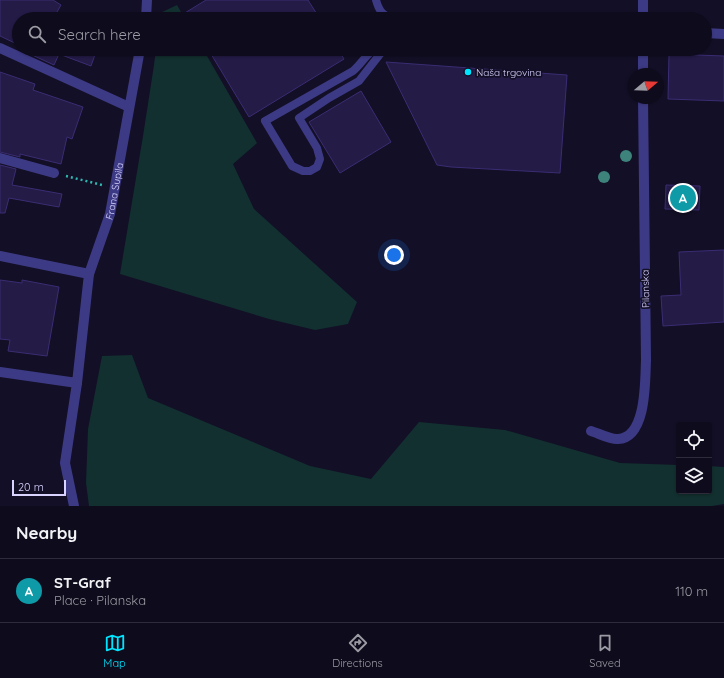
<!DOCTYPE html>
<meta charset="utf-8">
<style>
body{margin:0;font-family:Quicksand,sans-serif;background:#1c1929;color:#f1f3f6}
.controls{position:absolute;right:12px;bottom:12px;display:grid;overflow:hidden;border-radius:4px;box-shadow:0 1px 3px #0004}
.controls button{width:36px;height:36px;display:grid;place-items:center;padding:0;border:0;border-bottom:1px solid #2e2b3b;background:#0e0b1c;color:#f1f3f6;font:20px sans-serif}
.compass{position:absolute;left:628px;top:68px;width:36px;height:36px;border-radius:50%;background:#0e0b1c;box-shadow:0 1px 3px #0004;rotate:71deg}
.scale{position:absolute;left:12px;bottom:10px;width:54px;box-sizing:border-box;padding-left:4px;border:2px solid #d9d4ff;border-top:0;font-size:11px;line-height:14px;white-space:nowrap;color:#d9d4ff;-webkit-text-stroke:3px #130f26;paint-order:stroke}
.you{position:absolute;left:394px;top:255px;width:14px;height:14px;margin:-10px;border:3px solid #fff;border-radius:50%;background:#1a73e8;box-shadow:0 0 0 6px #1a73e833}
.badge{display:grid;place-items:center;width:26px;height:26px;border-radius:50%;background:#00e5ff;color:#fff;font-size:13px;font-weight:700}
.pin{position:absolute;translate:-50% -50%;border:2px solid #fff;box-shadow:0 1px 4px #0006}
.list{margin:0;padding:0;list-style:none}
h2{display:flex;justify-content:space-between;align-items:center;height:52px;margin:0;padding:0 16px;font-size:17px}
h2 small{font-size:13px;font-weight:400;color:#9b9ba3}
.list li{display:grid;grid-template-columns:26px 1fr auto;gap:12px;align-items:center;box-sizing:border-box;height:64px;padding:0 16px;border-top:1px solid #2e2b3b}
.list b{display:block;font-size:15px;white-space:nowrap}
.list p{margin:0;font-size:13px;white-space:nowrap;color:#9b9ba3}
.list em{font-size:13px;font-style:normal;color:#9b9ba3}
.icon{flex:none;width:22px;height:22px;fill:none;stroke:currentColor;stroke-width:2;stroke-linecap:round;stroke-linejoin:round}
.map{position:relative;flex:none;width:724px;height:506px;overflow:hidden}
.search{position:absolute;background:#0e0b1c;box-shadow:0 1px 3px #0004;left:12px;right:12px;top:12px;height:44px;display:flex;align-items:center;gap:10px;box-sizing:border-box;padding:0 14px;border-radius:22px;color:#9b9ba3;font-size:15px}
.sheet{height:116px;background:#0e0b1c}
nav{display:flex;justify-content:space-around;align-items:center;box-sizing:border-box;height:56px;border-top:1px solid #2e2b3b;background:#0e0b1c;font-size:11px;color:#9b9ba3}
nav a{display:grid;justify-items:center;gap:2px}
nav .on{color:#00e5ff}
.map>svg:first-child{display:block}
.green{fill:#12302f}
.building{fill:#241b47;stroke:#3b2d73}
.lines{fill:none;stroke-linecap:round;stroke-linejoin:round}
.path{stroke:#2fb8b0;stroke-width:2.5;stroke-dasharray:2 3;stroke-linecap:butt}
.service{stroke:#3d3a85;stroke-width:8}
.minor{stroke:#3d3a85;stroke-width:10}
.tree{fill:#3d827b}
.poi-dot{fill:#00e5ff;stroke:#130f26;stroke-width:1.5}
.labels{text-anchor:middle;stroke-width:3.5;stroke-linejoin:round;paint-order:stroke}
.poi-label{font-size:10px;fill:#d9d4ff;stroke:#130f26;text-anchor:start}
.street-label{font-size:10px;fill:#d9d4ff;stroke:#130f26}
</style>
<div class="map">
<svg width="724" height="506" viewBox="0 0 724 506">
<rect width="100%" height="100%" fill="#130f26"/>
<g class="green">
<polygon points="177,5 185,19 158,19 158,14"/>
<polygon points="156,49 203,49 257,143 233,164 254,209 357,302 348,324 315,330 269,319 120,274 143,136 154,65"/>
<polygon points="132,355 148,398 310,466 371,479 419,422 505,430 620,463 679,465 679,491 709,491 709,466 724,467 724,504 712,506 89,506 86,483 88,429 102,356"/>
</g>
<g class="building">
<polygon points="0,0 53,0 61,5 53,19 19,19 19,45 0,36"/>
<polygon points="206,0 308,0 320,19 175,19"/>
<polygon points="19,49 97,49 91,66 59,54 54,65"/>
<polygon points="208,49 338,49 344,59 249,117"/>
<polygon points="669,54 724,56 724,101 668,99"/>
<polygon points="386,62 567,75 560,173 451,167 437,165"/>
<polygon points="0,72 35,84 33,90 83,107 72,139 67,137 61,164 20,154 20,157 0,152"/>
<polygon points="361,91 391,142 340,173 309,122"/>
<polygon points="0,165 16,169 12,185 62,194 59,207 9,198 5,213 0,213"/>
<polygon points="666,185 700,186 699,210 665,209"/>
<polygon points="724,250 724,322 663,326 661,296 681,295 679,252"/>
<polygon points="0,280 22,283 22,280 59,287 47,356 8,351 10,340 0,339"/>
</g>
<g class="lines">
<polyline class="path" points="66,176 102,185"/>
<g class="service">
<path d="M376,0C379,11 382,14 392,19"/>
<path d="M374,49C366,55 361,64 353,71L265,121L292,166L303,171H310L317,167L320,159L317,148L299,118L329,98L359,81L384,49"/>
</g>
<g class="minor">
<polyline points="146,19 147,0"/>
<polyline points="643,19 643,0"/>
<polyline points="705,33 724,34"/>
<polyline points="0,48 129,107"/>
<polyline points="643,74 643,49"/>
<polyline points="0,158 54,173"/>
<polyline points="0,256 89,274 77,383 0,372"/>
<path id="s1" d="M89,274L110,214L140,49"/>
<path d="M591,431C598,433 611,440 618,439C647,438 645,379 646,360L643,98"/>
<polyline points="74,506 65,463 77,383"/>
</g>
</g>
<g class="tree">
<circle cx="626" cy="156" r="6"/>
<circle cx="604" cy="177" r="6"/>
</g>
<circle class="poi-dot" cx="468" cy="72" r="4"/>
<g class="labels">
<g class="poi-label">
<text x="476" y="76">Naša trgovina</text>
</g>
<g class="street-label">
<text dy="4" stroke="none"><textPath href="#s1" startOffset="87">Frana Supila</textPath></text>
<text transform="translate(645 289) rotate(-91)" y="4">Pilanska</text>
</g>
</g>
</svg>
<div class="controls">
<button><svg class="icon" aria-label="locate" viewBox="0 0 24 24"><circle cx="12" cy="12" r="6"/><path d="M12 2v4M12 18v4M2 12h4M18 12h4"/></svg></button>
<button><svg class="icon" aria-label="layers" viewBox="0 0 24 24"><path d="M12 4l9 5-9 5-9-5zM3 14l9 5 9-5"/></svg></button>
</div>
<svg class="compass" viewBox="-18 -18 36 36"><path d="M0-13l5 13h-10z" fill="#e53935"/><path d="M0 13l5-13h-10z" fill="#9b9ba3"/></svg>
<div class="scale">20 m</div>
<div class="you"></div>
<div class="pin badge" style="left:683px;top:198px;background:#0f9aa8">A</div>
<div class="search"><svg class="icon" aria-label="search" viewBox="0 0 24 24"><circle cx="10" cy="10" r="6"/><path d="M15 15l6 6"/></svg>Search here</div>
</div>
<section class="sheet">
<h2>Nearby<small></small></h2>
<ul class="list">
<li><span class="badge" style="background:#0f9aa8">A</span><div><b>ST-Graf</b><p>Place · Pilanska</p></div><em>110 m</em></li>
</ul>
</section>
<nav>
<a class="on"><svg class="icon" aria-label="map" viewBox="0 0 24 24"><path d="M3 6l6-2 6 2 6-2v14l-6 2-6-2-6 2zM9 4v14M15 6v14"/></svg>Map</a>
<a><svg class="icon" aria-label="directions" viewBox="0 0 24 24"><path d="M12 3l9 9-9 9-9-9zM9 14v-3h6M13 9l2 2-2 2"/></svg>Directions</a>
<a><svg class="icon" aria-label="saved" viewBox="0 0 24 24"><path d="M7 4h10v16l-5-4-5 4z"/></svg>Saved</a>
</nav>
